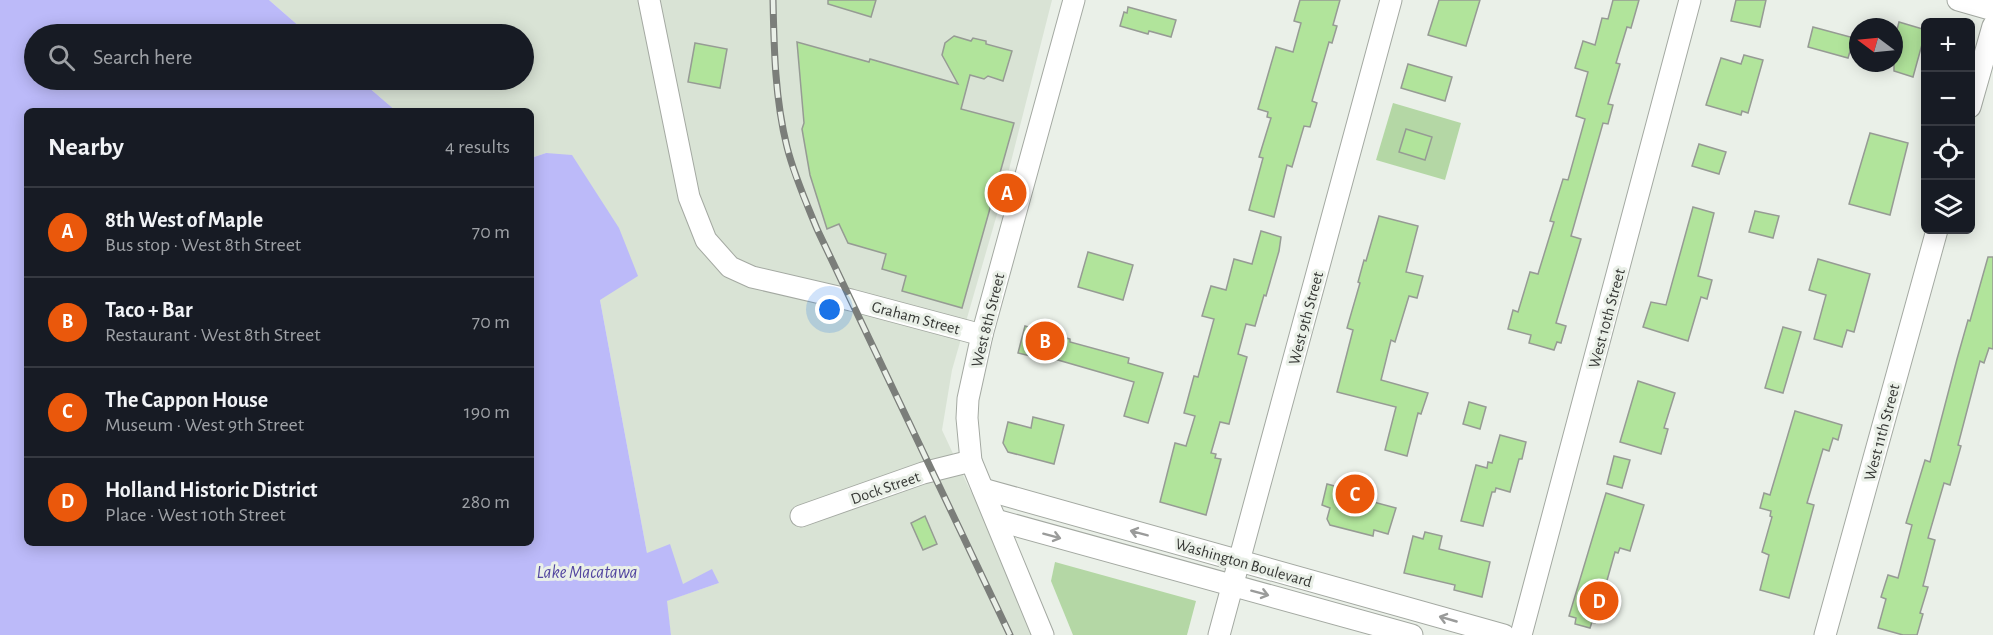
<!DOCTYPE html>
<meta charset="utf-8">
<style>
body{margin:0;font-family:"Alegreya Sans",sans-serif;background:#242831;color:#f1f3f6}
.controls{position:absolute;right:18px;top:18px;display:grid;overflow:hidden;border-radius:9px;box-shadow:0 3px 15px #0003}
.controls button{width:54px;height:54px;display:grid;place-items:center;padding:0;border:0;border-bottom:2px solid #363941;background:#171b24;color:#f1f3f6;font:30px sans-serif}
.compass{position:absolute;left:1849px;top:18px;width:54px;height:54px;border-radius:50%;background:#171b24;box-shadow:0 3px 15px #0003;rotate:286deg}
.you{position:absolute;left:830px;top:310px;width:21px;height:21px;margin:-15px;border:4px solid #fff;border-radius:50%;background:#1a73e8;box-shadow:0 0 0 9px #1a73e833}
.badge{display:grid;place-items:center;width:39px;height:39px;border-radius:50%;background:#ea580c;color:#fff;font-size:20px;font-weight:700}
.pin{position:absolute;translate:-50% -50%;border:3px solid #fff;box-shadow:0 2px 6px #0006}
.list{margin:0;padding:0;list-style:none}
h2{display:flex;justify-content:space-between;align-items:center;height:78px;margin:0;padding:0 24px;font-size:26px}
h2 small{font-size:20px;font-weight:400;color:#9ea1a6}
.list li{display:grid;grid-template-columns:39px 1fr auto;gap:18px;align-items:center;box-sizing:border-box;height:90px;padding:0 24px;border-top:2px solid #363941}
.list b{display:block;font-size:22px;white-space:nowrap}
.list p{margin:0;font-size:20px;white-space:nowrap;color:#9ea1a6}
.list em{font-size:20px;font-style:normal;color:#9ea1a6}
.icon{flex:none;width:33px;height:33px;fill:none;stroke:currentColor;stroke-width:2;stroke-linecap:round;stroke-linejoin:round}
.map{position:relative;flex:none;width:1993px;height:635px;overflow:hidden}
.search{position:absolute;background:#171b24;box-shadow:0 3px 15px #0003;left:24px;top:24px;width:510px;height:66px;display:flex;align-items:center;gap:15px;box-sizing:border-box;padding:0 21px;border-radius:33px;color:#9ea1a6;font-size:22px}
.panel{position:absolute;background:#171b24;box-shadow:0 3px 15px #0003;left:24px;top:108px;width:510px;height:438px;border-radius:9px}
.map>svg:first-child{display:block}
.built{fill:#d9e3d5}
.green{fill:#b4d7a5}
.water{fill:#bcbaf9}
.building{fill:#b1e49b;stroke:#969b94;stroke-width:1.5}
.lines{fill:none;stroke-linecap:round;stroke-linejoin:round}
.minor-casing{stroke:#a4a9a2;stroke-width:23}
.minor{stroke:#fff;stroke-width:21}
.rail-casing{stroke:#7b7e7a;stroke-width:7}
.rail{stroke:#eaf0e8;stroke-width:4.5;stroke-dasharray:14;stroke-linecap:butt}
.oneway{stroke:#9a9b9a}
.labels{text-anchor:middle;stroke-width:6;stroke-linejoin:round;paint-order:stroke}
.street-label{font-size:16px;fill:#353734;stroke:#eaf0e8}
.water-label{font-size:18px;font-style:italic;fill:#5346a0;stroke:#eaf0e8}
</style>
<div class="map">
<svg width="1993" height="635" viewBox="0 0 1993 635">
<rect width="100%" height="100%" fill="#eaf0e8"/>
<polygon class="built" points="269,0 1052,0 1002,197 952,370 942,430 969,488 981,510 1031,635 671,635 666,601 719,583 683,584 647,553 600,300 546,153 531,158 531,111 396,111 360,80 524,80 524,34 308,34"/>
<g class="green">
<polygon points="1393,103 1461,123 1445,180 1376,160"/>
<polygon points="1055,562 1196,601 1187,635 1073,635 1051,581"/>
</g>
<polygon class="water" points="0,0 269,0 308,34 34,34 34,80 360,80 396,111 27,111 27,543 531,543 531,158 546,153 572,155 619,228 638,276 600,300 647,553 670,544 683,584 712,569 719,583 667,601 671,635 0,635"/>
<g class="building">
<polygon points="828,0 876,0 871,17 828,4"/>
<polygon points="1300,0 1340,0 1333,25 1337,26 1332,43 1329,42 1312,101 1317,103 1310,127 1304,126 1292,167 1287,165 1274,217 1249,210 1263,158 1259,157 1271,118 1267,117 1268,112 1258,109 1276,47 1293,52 1301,23 1294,21"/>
<polygon points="1439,0 1480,0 1466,46 1428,35"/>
<polygon points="1613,0 1639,0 1631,28 1627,27 1616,63 1620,64 1608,104 1613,105 1608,124 1603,123 1571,236 1581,239 1556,323 1566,326 1561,343 1557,342 1554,350 1529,343 1531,335 1508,329 1513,310 1518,312 1530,272 1538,274 1554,222 1550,221 1563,179 1568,180 1585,119 1576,116 1588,72 1575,68 1583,41 1595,45 1602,18 1608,19"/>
<polygon points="1736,0 1766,0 1760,27 1731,21"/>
<polygon points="1128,7 1176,20 1171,37 1149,31 1148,34 1120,26 1124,12 1127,13"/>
<polygon points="1899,22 1926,30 1913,77 1894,71 1894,41"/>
<polygon points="1813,27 1854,38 1848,58 1808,47"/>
<polygon points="954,36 971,41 973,38 986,41 986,44 1012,51 1003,81 988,76 984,79 970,75 961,109 1014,123 962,308 902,291 906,276 882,269 886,254 848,243 839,224 827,229 810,175 802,129 804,123 797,42 869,62 870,59 958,84 942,55 945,43"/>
<polygon points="695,43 727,49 720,88 688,82"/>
<polygon points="1744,55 1763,60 1748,113 1742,111 1741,115 1706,105 1721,58 1741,64"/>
<polygon points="1408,64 1452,77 1445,101 1401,88"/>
<polygon points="1406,129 1432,137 1425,160 1399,152"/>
<polygon points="1870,133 1908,143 1890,215 1849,204"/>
<polygon points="1699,144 1726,152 1719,174 1692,166"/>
<polygon points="1693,207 1714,213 1698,276 1712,280 1707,299 1701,297 1688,341 1643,327 1651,302 1666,305"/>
<polygon points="1755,211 1779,216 1773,238 1749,232"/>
<polygon points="1379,216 1418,226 1406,272 1423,276 1417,298 1409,296 1395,342 1391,340 1381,380 1428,393 1421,414 1418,413 1407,456 1385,450 1396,407 1337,392 1353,330 1347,328 1360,283 1358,282 1364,260 1366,261"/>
<polygon points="1261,231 1281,237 1279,251 1266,296 1264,295 1255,326 1246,324 1238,354 1247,357 1229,424 1220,422 1211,453 1216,454 1215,458 1221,459 1206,515 1160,502 1175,443 1186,446 1195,416 1184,413 1194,376 1198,377 1214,319 1202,316 1211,286 1226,290 1234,259 1252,264"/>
<polygon points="1088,252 1133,265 1123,300 1078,287"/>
<polygon points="1988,257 1993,257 1993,349 1989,348 1984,363 1980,361 1958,445 1961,446 1950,485 1944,483 1928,538 1935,540 1923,586 1928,587 1920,613 1923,614 1917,635 1903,635 1878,628 1886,599 1881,597 1888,575 1898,578 1912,525 1906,523 1925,460 1930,462 1957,359 1968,320 1970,321"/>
<polygon points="1818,259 1870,274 1854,332 1847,330 1842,347 1814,339 1826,295 1809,290"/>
<polygon points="1025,326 1070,339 1070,342 1129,358 1128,363 1163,373 1148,423 1124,416 1134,382 1044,356 1043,359 1018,353"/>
<polygon points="1783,327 1801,332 1783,393 1765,388"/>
<polygon points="1638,381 1675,393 1664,428 1668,429 1661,454 1620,442"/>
<polygon points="1469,402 1486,407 1480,429 1463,424"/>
<polygon points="1795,411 1842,425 1838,440 1833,438 1829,451 1823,449 1807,503 1814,505 1789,598 1760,590 1769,555 1762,552 1772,517 1770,516 1771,511 1760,508 1764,493 1770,495"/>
<polygon points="1033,417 1064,425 1054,464 1008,452 1003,443 1008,422 1031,428"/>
<polygon points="1500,435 1526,442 1522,459 1519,459 1510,492 1496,488 1495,492 1492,492 1483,526 1461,521 1476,465 1487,468 1488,462 1492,463"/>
<polygon points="1614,456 1630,460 1622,488 1607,484"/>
<polygon points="1344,481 1369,488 1366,500 1396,508 1388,534 1374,530 1373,536 1330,525 1327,519 1330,508 1322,505 1327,484 1342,488"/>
<polygon points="1606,493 1644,505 1630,551 1620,548 1618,553 1615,552 1595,623 1592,622 1590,628 1575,624 1576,618 1569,616"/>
<polygon points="925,516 937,544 923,550 911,523"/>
<polygon points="1425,532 1442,536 1439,549 1490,562 1482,597 1454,590 1455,585 1404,573 1413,536 1423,539"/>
</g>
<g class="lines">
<g class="minor-casing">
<g id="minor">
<polyline points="649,0 689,197 706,240 730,267 752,277 851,300 982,335"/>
<polyline points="1958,0 1993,10"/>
<polyline points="1970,107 1993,26"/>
<polyline points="983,489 1504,635"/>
<polyline points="801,516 923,473 971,461"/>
<polyline points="996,520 1412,635"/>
<polyline points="1043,635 971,461 967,418 968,399 982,335 1074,0"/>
<polyline points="1219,635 1391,0"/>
<polyline points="1521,635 1690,0"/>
<polyline points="1825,635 1937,230"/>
</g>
</g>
<use href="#minor" class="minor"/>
<g class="rail-casing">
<path id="rail" d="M773,0C774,49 775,99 787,147C794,175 806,202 817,229L1010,635"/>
</g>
<use href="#rail" class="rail"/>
</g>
<defs><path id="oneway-shaft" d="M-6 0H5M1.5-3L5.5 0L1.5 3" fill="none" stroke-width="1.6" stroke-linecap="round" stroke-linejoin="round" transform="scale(1.5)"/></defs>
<g class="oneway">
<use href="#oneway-shaft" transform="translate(1139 533) rotate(-165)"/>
<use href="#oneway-shaft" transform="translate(1052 536) rotate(15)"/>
<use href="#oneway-shaft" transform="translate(1260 593) rotate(15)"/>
<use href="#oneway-shaft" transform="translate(1448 619) rotate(-164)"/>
</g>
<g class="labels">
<g class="street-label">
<text transform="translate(916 317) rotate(15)" y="6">Graham Street</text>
<text transform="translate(1305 318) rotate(-75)" y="6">West 9th Street</text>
<text transform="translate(1606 318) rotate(-75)" y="6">West 10th Street</text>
<text transform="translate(987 320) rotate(-76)" y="6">West 8th Street</text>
<text transform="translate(1881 432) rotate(-75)" y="6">West 11th Street</text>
<text transform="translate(885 487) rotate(-19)" y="6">Dock Street</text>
<text transform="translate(1244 562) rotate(16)" y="6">Washington Boulevard</text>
</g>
<g class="water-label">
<text x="587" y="578">Lake Macatawa</text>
</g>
</g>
</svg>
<div class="controls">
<button>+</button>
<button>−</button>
<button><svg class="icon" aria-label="locate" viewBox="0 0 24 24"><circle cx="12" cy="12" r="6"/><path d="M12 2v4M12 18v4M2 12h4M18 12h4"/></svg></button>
<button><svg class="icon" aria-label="layers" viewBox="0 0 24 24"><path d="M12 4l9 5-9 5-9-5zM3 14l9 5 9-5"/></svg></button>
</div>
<svg class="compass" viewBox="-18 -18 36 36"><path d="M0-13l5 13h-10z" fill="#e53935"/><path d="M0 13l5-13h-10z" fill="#9ea1a6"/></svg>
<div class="you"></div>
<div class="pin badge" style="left:1007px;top:193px">A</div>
<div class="pin badge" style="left:1045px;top:341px">B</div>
<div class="pin badge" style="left:1355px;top:494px">C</div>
<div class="pin badge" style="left:1599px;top:601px">D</div>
<div class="search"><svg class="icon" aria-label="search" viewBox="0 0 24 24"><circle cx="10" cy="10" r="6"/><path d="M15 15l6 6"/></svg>Search here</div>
<section class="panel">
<h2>Nearby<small>4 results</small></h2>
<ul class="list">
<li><span class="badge">A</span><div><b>8th West of Maple</b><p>Bus stop · West 8th Street</p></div><em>70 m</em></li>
<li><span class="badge">B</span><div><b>Taco + Bar</b><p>Restaurant · West 8th Street</p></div><em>70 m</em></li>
<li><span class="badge">C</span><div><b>The Cappon House</b><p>Museum · West 9th Street</p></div><em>190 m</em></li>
<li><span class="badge">D</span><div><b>Holland Historic District</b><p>Place · West 10th Street</p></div><em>280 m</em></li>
</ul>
</section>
</div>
